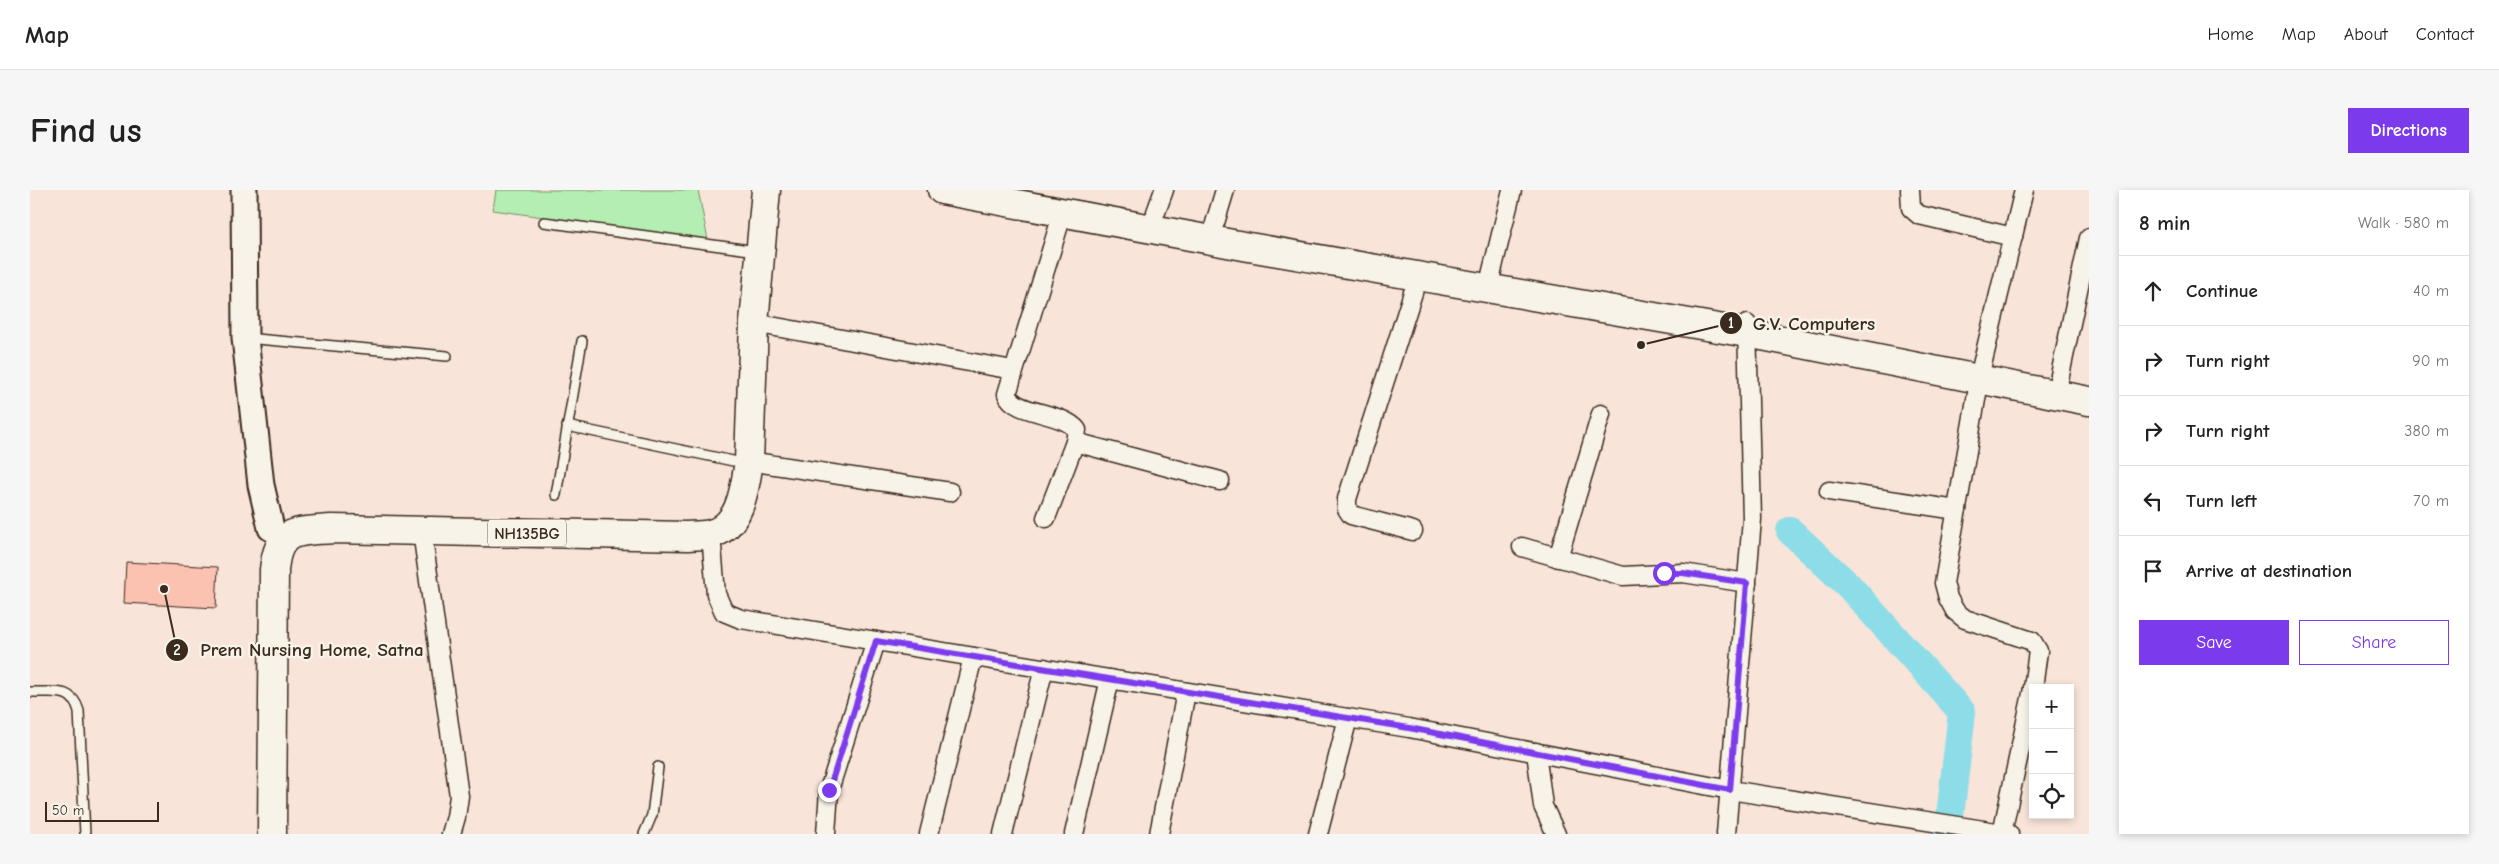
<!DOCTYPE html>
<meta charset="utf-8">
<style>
body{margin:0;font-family:"Comic Neue",sans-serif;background:#f6f6f6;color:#222}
.controls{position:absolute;right:15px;bottom:15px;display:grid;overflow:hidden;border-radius:0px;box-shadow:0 2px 8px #0003}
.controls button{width:45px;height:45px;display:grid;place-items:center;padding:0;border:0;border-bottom:1px solid #e0e0e0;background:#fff;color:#222;font:25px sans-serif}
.scale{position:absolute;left:15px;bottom:12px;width:114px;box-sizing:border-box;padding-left:5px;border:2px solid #3b2a1e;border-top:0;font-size:14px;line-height:18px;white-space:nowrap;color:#3b2a1e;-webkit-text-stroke:4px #f7f3e8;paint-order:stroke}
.stop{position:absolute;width:15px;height:15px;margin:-11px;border:4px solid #7c3aed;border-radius:50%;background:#fff}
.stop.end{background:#7c3aed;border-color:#fff;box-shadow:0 1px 5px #0008}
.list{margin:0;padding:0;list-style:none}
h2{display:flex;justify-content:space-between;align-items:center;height:65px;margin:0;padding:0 20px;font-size:21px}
h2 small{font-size:16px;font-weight:400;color:#767676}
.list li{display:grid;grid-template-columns:32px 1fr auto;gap:15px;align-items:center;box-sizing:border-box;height:70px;padding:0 20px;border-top:1px solid #e0e0e0}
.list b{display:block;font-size:19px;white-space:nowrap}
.list em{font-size:16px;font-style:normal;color:#767676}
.actions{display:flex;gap:10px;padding:15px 20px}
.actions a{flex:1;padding:11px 0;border:1px solid #7c3aed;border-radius:0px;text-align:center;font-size:18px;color:#7c3aed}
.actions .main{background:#7c3aed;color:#fff}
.icon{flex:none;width:28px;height:28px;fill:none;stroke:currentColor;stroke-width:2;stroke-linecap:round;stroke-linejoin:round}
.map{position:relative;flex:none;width:2059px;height:644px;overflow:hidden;border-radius:0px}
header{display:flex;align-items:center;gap:30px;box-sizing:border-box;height:70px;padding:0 25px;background:#fff;border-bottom:1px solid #e0e0e0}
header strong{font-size:24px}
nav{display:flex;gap:28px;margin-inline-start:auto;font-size:18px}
.intro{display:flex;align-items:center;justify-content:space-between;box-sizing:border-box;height:120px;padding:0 30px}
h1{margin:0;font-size:35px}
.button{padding:12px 22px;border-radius:0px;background:#7c3aed;color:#fff;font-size:18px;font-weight:700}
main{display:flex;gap:30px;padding:0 30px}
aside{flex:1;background:#fff;border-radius:0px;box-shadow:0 2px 8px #0003}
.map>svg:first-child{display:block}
.green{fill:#b4eeb2;stroke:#788c68}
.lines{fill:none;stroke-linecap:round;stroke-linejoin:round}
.river{stroke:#8ddde9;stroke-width:28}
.building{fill:#fbc2b2;stroke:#3b2a1e}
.lane-casing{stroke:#3b2a1e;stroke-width:12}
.street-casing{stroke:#3b2a1e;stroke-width:21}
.secondary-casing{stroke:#3b2a1e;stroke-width:29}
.primary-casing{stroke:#3b2a1e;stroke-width:31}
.highway-casing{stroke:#3b2a1e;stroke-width:31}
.lane{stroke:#f7f3e8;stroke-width:9}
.street{stroke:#f7f3e8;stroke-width:18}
.secondary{stroke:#f7f3e8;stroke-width:25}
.primary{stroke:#f7f3e8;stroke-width:28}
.highway{stroke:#f7f3e8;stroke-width:28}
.route{stroke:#7c3aed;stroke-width:6}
.labels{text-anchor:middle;stroke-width:5;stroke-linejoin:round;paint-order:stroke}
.shield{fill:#f7f3e8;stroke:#73665b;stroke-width:1}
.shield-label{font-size:16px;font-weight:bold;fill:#3b2a1e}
.leader{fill:none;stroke:#3b2a1e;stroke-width:2}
.callout-dot{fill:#3b2a1e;stroke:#f7f3e8;stroke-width:2}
.mark-label{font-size:15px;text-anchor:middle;font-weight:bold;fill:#fff}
.callout-label{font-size:19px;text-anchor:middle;font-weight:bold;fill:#3b2a1e;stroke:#f7f3e8;stroke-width:5;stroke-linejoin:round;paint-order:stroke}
</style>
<header>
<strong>Map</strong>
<nav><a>Home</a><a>Map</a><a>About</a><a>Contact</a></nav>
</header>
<div class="intro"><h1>Find us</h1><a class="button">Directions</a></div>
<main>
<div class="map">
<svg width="2059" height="644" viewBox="0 0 2059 644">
<rect width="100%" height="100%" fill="#f8e4d8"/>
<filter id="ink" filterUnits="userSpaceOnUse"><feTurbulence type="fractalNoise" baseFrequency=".02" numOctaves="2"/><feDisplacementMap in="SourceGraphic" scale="10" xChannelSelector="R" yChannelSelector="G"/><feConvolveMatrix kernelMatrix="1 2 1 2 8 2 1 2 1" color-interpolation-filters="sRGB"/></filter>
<g filter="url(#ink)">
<polygon class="green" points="466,0 668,0 678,50 463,20"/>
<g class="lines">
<polyline class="river" points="1760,341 1818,395 1932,522 1918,644"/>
</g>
<polygon class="building" points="96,372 188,377 186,418 94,413"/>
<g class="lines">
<g class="lane-casing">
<g id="lane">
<polyline points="514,32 727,61"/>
<polyline points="216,148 417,166"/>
<polyline points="537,236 703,271"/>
<polyline points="526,305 552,151"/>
<path d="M0,502C22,503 42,496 49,521L55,644"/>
<polyline points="614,644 622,625 628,577"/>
</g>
</g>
<g class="street-casing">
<g id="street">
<polyline points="1880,0 1881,18 1889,25 1983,47"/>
<polyline points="1994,0 1952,175 1914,393 1918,408 1925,421 1935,429 2002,451 2008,461 2003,498"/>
<polyline points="1126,22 1134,0"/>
<polyline points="1185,33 1195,0"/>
<polyline points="1461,85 1482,0"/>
<polyline points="724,133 983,180"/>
<polyline points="2029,190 2059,48"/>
<polyline points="1045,252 1190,291"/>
<polyline points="719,271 920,302"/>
<polyline points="1799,301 1927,320"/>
<path d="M1016,328L1045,252L1047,240C1032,221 985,225 977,204L1033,22"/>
<polyline points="392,341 429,606 426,627 421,644"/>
<polyline points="1383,341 1321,325 1317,319 1317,309 1388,87"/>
<polyline points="681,344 686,404 694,422 711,429 1379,538 1700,600 1979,644"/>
<polyline points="1492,357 1593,386 1653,383 1717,393"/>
<polyline points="1528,368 1571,224"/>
<polyline points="1506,562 1513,616 1526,644"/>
<polyline points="1972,643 2003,499"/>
<polyline points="796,644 799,600 846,451"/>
<polyline points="899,644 943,467"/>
<polyline points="973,644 1014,478"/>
<polyline points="1044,644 1080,489"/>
<polyline points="1129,644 1156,502"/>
<polyline points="1288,644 1318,528"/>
<polyline points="1696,644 1722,329 1717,134"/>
</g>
</g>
<g class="secondary-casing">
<polyline id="secondary" points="214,0 215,148 231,295 241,338"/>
</g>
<g class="primary-casing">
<polyline id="primary" points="912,0 1219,57 1717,143 2059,211"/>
</g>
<g class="highway-casing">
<path id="highway" d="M242,644L244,380C248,338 266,342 302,339L657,346C665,345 674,346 681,344C711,336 715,297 719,271L724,133L736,0"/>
</g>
<use href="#lane" class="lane"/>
<use href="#street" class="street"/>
<use href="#secondary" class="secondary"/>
<use href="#primary" class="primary"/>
<use href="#highway" class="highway"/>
</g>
</g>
<g class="lines" filter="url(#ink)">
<polyline class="route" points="799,600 846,451 1379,538 1700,600 1717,393 1653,383 1634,383"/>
</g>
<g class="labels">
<rect class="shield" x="458" y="329.5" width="78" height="27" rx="4"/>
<g class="shield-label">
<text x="497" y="349">NH135BG</text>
</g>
</g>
<path class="leader" d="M1611 155L1701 133M134 399L147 460"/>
<g class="callout-dot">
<circle cx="1611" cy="155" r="5"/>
<circle cx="134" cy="399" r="5"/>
<circle cx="1701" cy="133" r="12"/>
<circle cx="147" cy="460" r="12"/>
</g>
<g class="mark-label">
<text x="1701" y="138">1</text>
<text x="147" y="465">2</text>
</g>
<g class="callout-label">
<text x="1784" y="140">G.V. Computers</text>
<text x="282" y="466">Prem Nursing Home, Satna</text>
</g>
</svg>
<div class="controls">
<button>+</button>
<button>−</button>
<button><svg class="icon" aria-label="locate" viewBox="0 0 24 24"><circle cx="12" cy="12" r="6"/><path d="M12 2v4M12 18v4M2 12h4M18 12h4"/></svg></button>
</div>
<div class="scale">50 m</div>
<div class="stop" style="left:1634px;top:383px"></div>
<div class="stop end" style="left:799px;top:600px"></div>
</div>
<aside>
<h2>8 min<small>Walk · 580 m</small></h2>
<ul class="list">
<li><svg class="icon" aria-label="ahead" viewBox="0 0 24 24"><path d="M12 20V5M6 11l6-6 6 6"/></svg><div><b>Continue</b></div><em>40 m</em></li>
<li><svg class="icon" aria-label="right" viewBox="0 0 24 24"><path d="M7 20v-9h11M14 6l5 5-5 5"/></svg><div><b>Turn right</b></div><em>90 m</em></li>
<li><svg class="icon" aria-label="right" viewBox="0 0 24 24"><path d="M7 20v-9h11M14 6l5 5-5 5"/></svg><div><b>Turn right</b></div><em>380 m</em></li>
<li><svg class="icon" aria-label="left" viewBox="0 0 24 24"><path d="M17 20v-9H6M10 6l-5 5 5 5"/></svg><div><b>Turn left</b></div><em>70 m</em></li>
<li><svg class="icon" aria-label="arrive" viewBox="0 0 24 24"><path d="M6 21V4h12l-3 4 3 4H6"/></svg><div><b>Arrive at destination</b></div></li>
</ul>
<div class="actions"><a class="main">Save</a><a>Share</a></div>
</aside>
</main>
